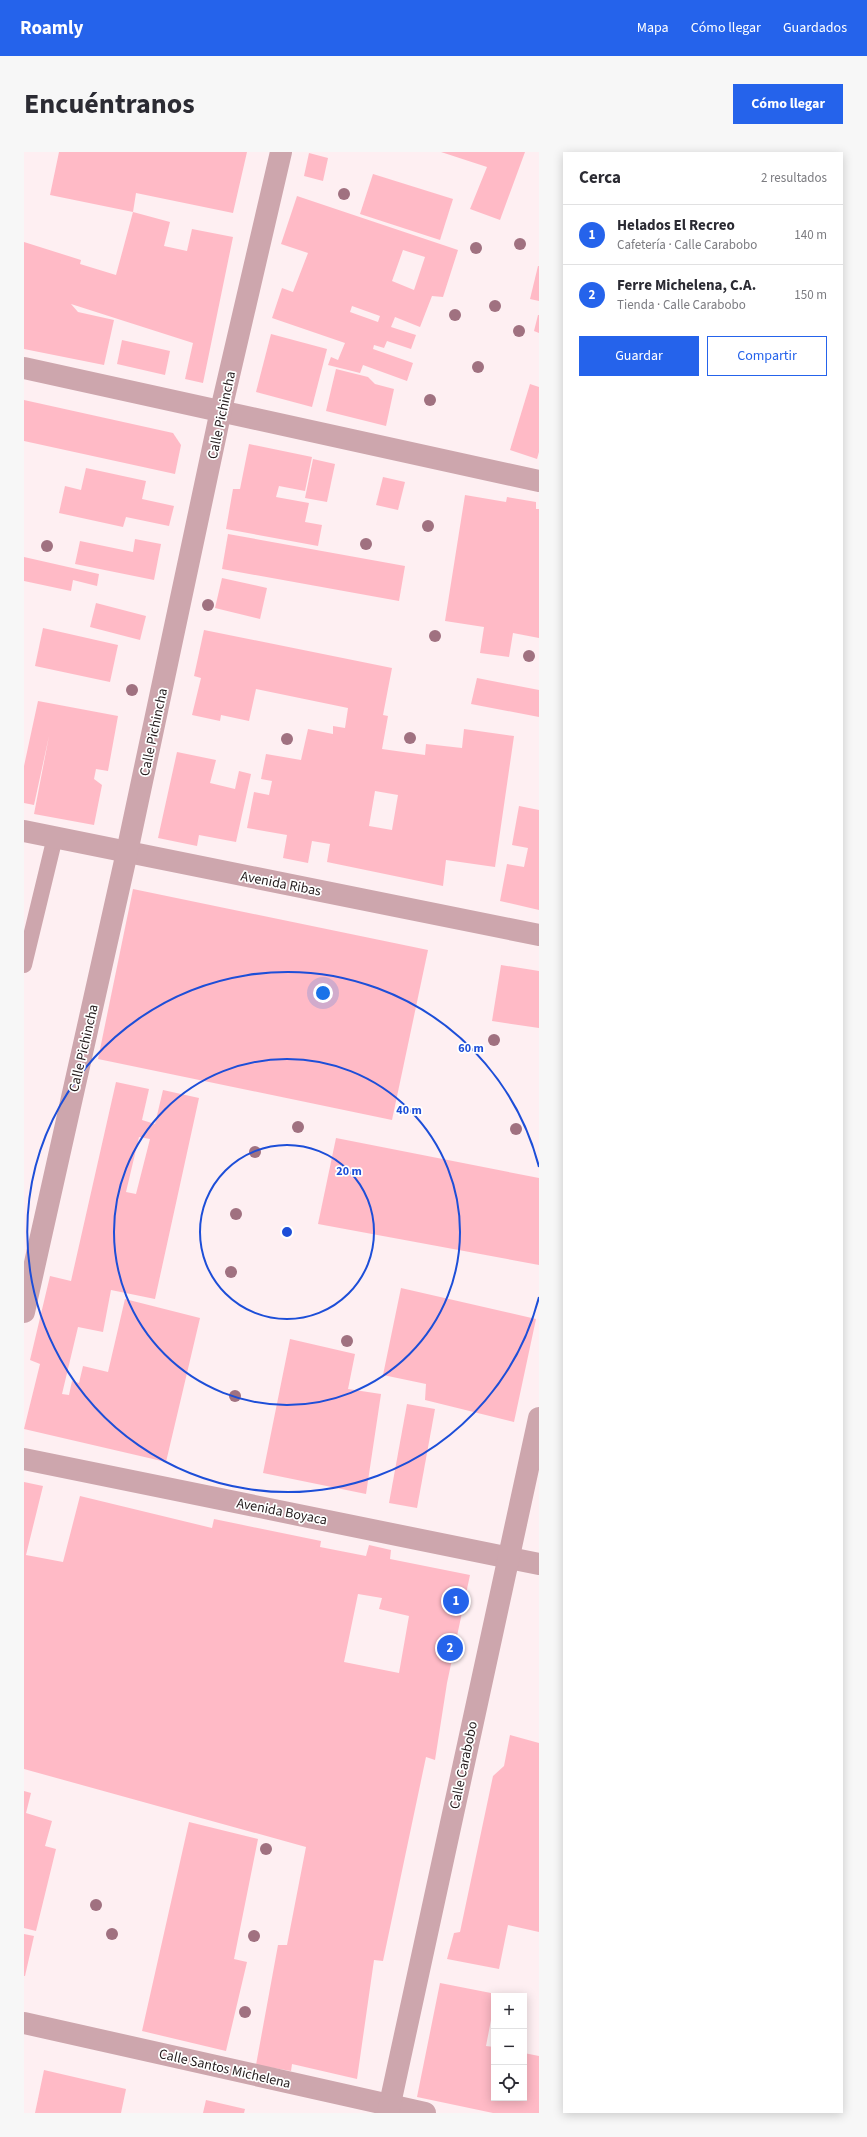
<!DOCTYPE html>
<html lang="es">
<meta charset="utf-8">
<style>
body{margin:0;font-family:"Source Sans 3",sans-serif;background:#f7f7f7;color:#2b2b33}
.controls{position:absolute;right:12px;bottom:12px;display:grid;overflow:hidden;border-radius:0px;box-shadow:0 2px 10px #0003}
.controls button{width:36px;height:36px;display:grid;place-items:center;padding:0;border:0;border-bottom:1px solid #e1e1e2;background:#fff;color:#2b2b33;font:20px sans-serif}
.you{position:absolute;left:299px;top:841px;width:14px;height:14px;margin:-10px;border:3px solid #fff;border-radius:50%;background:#1a73e8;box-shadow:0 0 0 6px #1a73e833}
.badge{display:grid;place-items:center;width:26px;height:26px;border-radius:50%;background:#2563eb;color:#fff;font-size:13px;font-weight:700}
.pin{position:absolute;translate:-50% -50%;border:2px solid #fff;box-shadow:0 1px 4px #0006}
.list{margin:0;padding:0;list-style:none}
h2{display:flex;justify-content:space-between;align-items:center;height:52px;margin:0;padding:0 16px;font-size:17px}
h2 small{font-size:13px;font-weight:400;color:#7c7c81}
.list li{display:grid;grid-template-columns:26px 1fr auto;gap:12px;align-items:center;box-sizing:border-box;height:60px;padding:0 16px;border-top:1px solid #e1e1e2}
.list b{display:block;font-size:15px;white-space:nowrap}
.list p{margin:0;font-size:13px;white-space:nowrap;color:#7c7c81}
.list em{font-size:13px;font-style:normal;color:#7c7c81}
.actions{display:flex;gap:8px;padding:12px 16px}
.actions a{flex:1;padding:9px 0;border:1px solid #2563eb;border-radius:0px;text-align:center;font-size:14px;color:#2563eb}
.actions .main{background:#2563eb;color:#fff}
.icon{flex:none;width:22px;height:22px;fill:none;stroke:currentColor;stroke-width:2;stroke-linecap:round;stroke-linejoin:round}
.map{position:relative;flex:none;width:515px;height:1961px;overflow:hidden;border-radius:0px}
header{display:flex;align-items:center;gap:24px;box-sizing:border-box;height:56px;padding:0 20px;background:#2563eb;color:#fff}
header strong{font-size:19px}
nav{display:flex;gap:22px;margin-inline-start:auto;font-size:14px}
.intro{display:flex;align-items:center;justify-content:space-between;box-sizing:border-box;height:96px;padding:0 24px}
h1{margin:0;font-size:28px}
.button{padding:10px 18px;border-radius:0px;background:#2563eb;color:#fff;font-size:14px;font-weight:700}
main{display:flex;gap:24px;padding:0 24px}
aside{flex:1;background:#fff;border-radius:0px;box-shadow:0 2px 10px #0003}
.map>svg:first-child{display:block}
.building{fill:#ffbac6;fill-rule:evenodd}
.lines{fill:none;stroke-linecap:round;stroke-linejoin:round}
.lane{stroke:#cda6ad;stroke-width:16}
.street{stroke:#cda6ad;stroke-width:22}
.tree{fill:#a07180}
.ring{fill:none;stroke:#1d4ed8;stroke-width:2}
.labels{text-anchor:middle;stroke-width:3.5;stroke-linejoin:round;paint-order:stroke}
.street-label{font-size:14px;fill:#241c1d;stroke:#fff}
.centre{fill:#1d4ed8;stroke:#fff;stroke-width:2}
.ring-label{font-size:12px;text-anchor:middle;font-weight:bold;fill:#1d4ed8;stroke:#fff;stroke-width:3.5;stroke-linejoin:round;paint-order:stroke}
</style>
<header>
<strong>Roamly</strong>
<nav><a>Mapa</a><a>Cómo llegar</a><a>Guardados</a></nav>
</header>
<div class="intro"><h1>Encuéntranos</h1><a class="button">Cómo llegar</a></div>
<main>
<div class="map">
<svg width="515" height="1961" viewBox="0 0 515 1961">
<rect width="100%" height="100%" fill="#feeff2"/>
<g class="building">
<polygon points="35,0 223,0 209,61 112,41 109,60 26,43"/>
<polygon points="417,0 501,0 476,68 446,57 463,15"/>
<polygon points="285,1 304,6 299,29 280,24"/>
<polygon points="349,22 429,47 416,88 336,62"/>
<path d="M273,44L434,98L419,145L408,144L396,175L371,165L367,175L392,183L387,197L363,189L360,196L350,193L349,197L389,211L383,229L339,213L336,221L304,213L307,205L314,208L321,191L248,166L258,136L269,140L284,101L257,92ZM379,98L401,105L390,138L368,129ZM328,154L356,164L354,170L326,160Z"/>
<polygon points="109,60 146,70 140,94 163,99 168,77 209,85 179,231 161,227 169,191 47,152 54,160 90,168 80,213 0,197 0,90 57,108 56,112 92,123"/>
<polygon points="514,114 515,114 515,149 506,147"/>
<polygon points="514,163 515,163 515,181 510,179"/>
<polygon points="247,182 303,197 288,255 232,240"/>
<polygon points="98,188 146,199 141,223 93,212"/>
<polygon points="312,217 344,225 351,232 370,237 362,274 302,259"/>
<polygon points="506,232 515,235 515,300 513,307 486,298"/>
<polygon points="0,248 149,281 157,293 151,322 0,289"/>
<polygon points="225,292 288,305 281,339 255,334 252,345 285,351 281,370 298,373 294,394 202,377 209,337 216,337"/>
<polygon points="289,307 311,312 303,350 281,346"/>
<polygon points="62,316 122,329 118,347 150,354 145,374 102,365 99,375 35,361 41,334 57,338"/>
<polygon points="359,325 381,330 374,358 352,353"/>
<polygon points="441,343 482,350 483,345 512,350 512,357 515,357 515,486 489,481 485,505 456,501 460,475 421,469"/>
<polygon points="204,382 381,414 375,449 198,417"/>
<polygon points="111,387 137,392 130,428 51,412 56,389 109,400"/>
<polygon points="0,405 75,422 73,434 49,428 47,439 0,429"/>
<polygon points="198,426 243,436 236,467 191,456"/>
<polygon points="72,451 122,464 116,488 66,475"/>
<polygon points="19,476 94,493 86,530 11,514"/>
<path d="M180,478L368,516L359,563L364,564L358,597L401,603L402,592L438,596L440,577L490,584L471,715L422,708L419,734L303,710L306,692L288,689L284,711L259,706L263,683L223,676L230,640L245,643L248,629L237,627L242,602L277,608L284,577L309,582V574L321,576L324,556L232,537L225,569L197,563L196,569L168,563L177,526L170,524ZM351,639L374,643L368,678L345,674Z"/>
<polygon points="453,526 515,538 515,565 447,552"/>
<polygon points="14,549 94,564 84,619 72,617 70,627 78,633 70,673 10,662 25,584 10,653 0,651 0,614"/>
<polygon points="153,600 192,608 186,631 211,637 215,619 227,622 212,690 175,683 173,694 134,686"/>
<polygon points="495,654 515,658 515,758 476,749 483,712 500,715 504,696 488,693"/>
<polygon points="109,737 404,798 368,968 74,907"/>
<polygon points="477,813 515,819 515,876 468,869"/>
<path d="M92,930L125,937L118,968L131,972L139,938L175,946L131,1147L87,1138L79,1180L54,1175L38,1242L45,1243L48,1229L55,1231L59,1214L84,1220L101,1147L176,1166L142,1310L0,1277L16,1212L6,1208L26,1124L47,1129ZM115,985L126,987L112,1042L102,1040Z"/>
<polygon points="312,986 515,1026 515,1113 294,1072"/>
<polygon points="377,1136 512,1167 490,1270 401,1248 402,1232 359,1223"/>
<polygon points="266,1187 331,1202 324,1237 357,1242 342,1342 239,1321"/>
<polygon points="383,1252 411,1257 393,1356 365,1351"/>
<path d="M0,1330L19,1334L2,1403L39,1410L56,1344L188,1376L190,1367L297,1389L296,1395L342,1404L345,1393L367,1398L366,1407L446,1423L423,1531L411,1608L402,1605L359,1809L350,1808L333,1927L268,1912L267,1919L232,1913L254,1793H263L282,1695L0,1617ZM334,1442L358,1446L355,1457L385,1464L375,1521L320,1510Z"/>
<polygon points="486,1583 515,1591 515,1780 484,1773 475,1817 423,1807 430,1781 436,1780 469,1624 480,1614"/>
<polygon points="0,1639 7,1641 2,1661 28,1669 21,1694 32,1697 12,1779 0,1776"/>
<polygon points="165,1670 234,1687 210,1807 223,1810 202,1899 118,1879"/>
<polygon points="0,1782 10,1784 1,1824 0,1824"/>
<polygon points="416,1831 472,1842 462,1894 470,1895 470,1946 500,1946 500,1901 515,1904 515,1961 469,1961 393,1945"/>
<polygon points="20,1918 102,1937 97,1961 11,1961"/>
<polygon points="182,1948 221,1957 220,1961 179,1961"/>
</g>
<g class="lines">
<polyline class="lane" points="0,813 31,685"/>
<g class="street">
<polyline points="0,216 515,329"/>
<polyline points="0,679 515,783"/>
<polyline points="0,1160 103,700 197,258 257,0"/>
<polyline points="0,1307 515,1412"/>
<polyline points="0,1871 401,1961"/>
<polyline points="364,1961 515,1266"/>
</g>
</g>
<g class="tree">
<circle cx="320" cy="42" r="6"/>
<circle cx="496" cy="92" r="6"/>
<circle cx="452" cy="96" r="6"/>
<circle cx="471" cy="154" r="6"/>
<circle cx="431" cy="163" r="6"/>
<circle cx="495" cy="179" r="6"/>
<circle cx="454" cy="215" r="6"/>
<circle cx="406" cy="248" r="6"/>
<circle cx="404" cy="374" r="6"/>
<circle cx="342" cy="392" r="6"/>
<circle cx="23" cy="394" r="6"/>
<circle cx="184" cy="453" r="6"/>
<circle cx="411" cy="484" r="6"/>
<circle cx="505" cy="504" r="6"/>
<circle cx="108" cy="538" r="6"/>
<circle cx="386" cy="586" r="6"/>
<circle cx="263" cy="587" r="6"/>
<circle cx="470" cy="888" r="6"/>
<circle cx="274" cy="975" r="6"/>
<circle cx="492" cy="977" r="6"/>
<circle cx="231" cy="1000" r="6"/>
<circle cx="212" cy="1062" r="6"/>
<circle cx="207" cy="1120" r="6"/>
<circle cx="323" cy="1189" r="6"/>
<circle cx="211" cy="1244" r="6"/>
<circle cx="242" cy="1697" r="6"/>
<circle cx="72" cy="1753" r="6"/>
<circle cx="88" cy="1782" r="6"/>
<circle cx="230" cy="1784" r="6"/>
<circle cx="221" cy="1860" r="6"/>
</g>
<g class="ring">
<circle cx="263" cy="1080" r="87"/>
<circle cx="263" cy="1080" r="173"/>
<path d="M515 1145A260 260 0 1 1 515 1015"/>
</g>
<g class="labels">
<g class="street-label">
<text transform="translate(197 263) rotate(-78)" y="5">Calle Pichincha</text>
<text transform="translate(129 580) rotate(-78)" y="5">Calle Pichincha</text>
<text transform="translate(257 731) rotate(11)" y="5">Avenida Ribas</text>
<text transform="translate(59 896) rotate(-77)" y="5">Calle Pichincha</text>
<text transform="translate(258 1359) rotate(11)" y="5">Avenida Boyaca</text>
<text transform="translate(439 1613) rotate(-78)" y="5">Calle Carabobo</text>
<text transform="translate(201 1916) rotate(13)" y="5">Calle Santos Michelena</text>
</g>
</g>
<circle cx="263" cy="1080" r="6" class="centre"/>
<g class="ring-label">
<text x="447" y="900">60 m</text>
<text x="385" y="962">40 m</text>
<text x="325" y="1023">20 m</text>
</g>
</svg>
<div class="controls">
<button>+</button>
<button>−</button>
<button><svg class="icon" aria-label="locate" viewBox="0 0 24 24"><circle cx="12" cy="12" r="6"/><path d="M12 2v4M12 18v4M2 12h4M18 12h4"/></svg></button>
</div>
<div class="you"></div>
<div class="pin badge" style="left:432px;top:1449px">1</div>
<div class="pin badge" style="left:426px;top:1496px">2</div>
</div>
<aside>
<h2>Cerca<small>2 resultados</small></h2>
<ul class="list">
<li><span class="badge">1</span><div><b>Helados El Recreo</b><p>Cafetería · Calle Carabobo</p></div><em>140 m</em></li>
<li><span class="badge">2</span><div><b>Ferre Michelena, C.A.</b><p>Tienda · Calle Carabobo</p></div><em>150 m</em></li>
</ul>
<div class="actions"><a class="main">Guardar</a><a>Compartir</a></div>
</aside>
</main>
